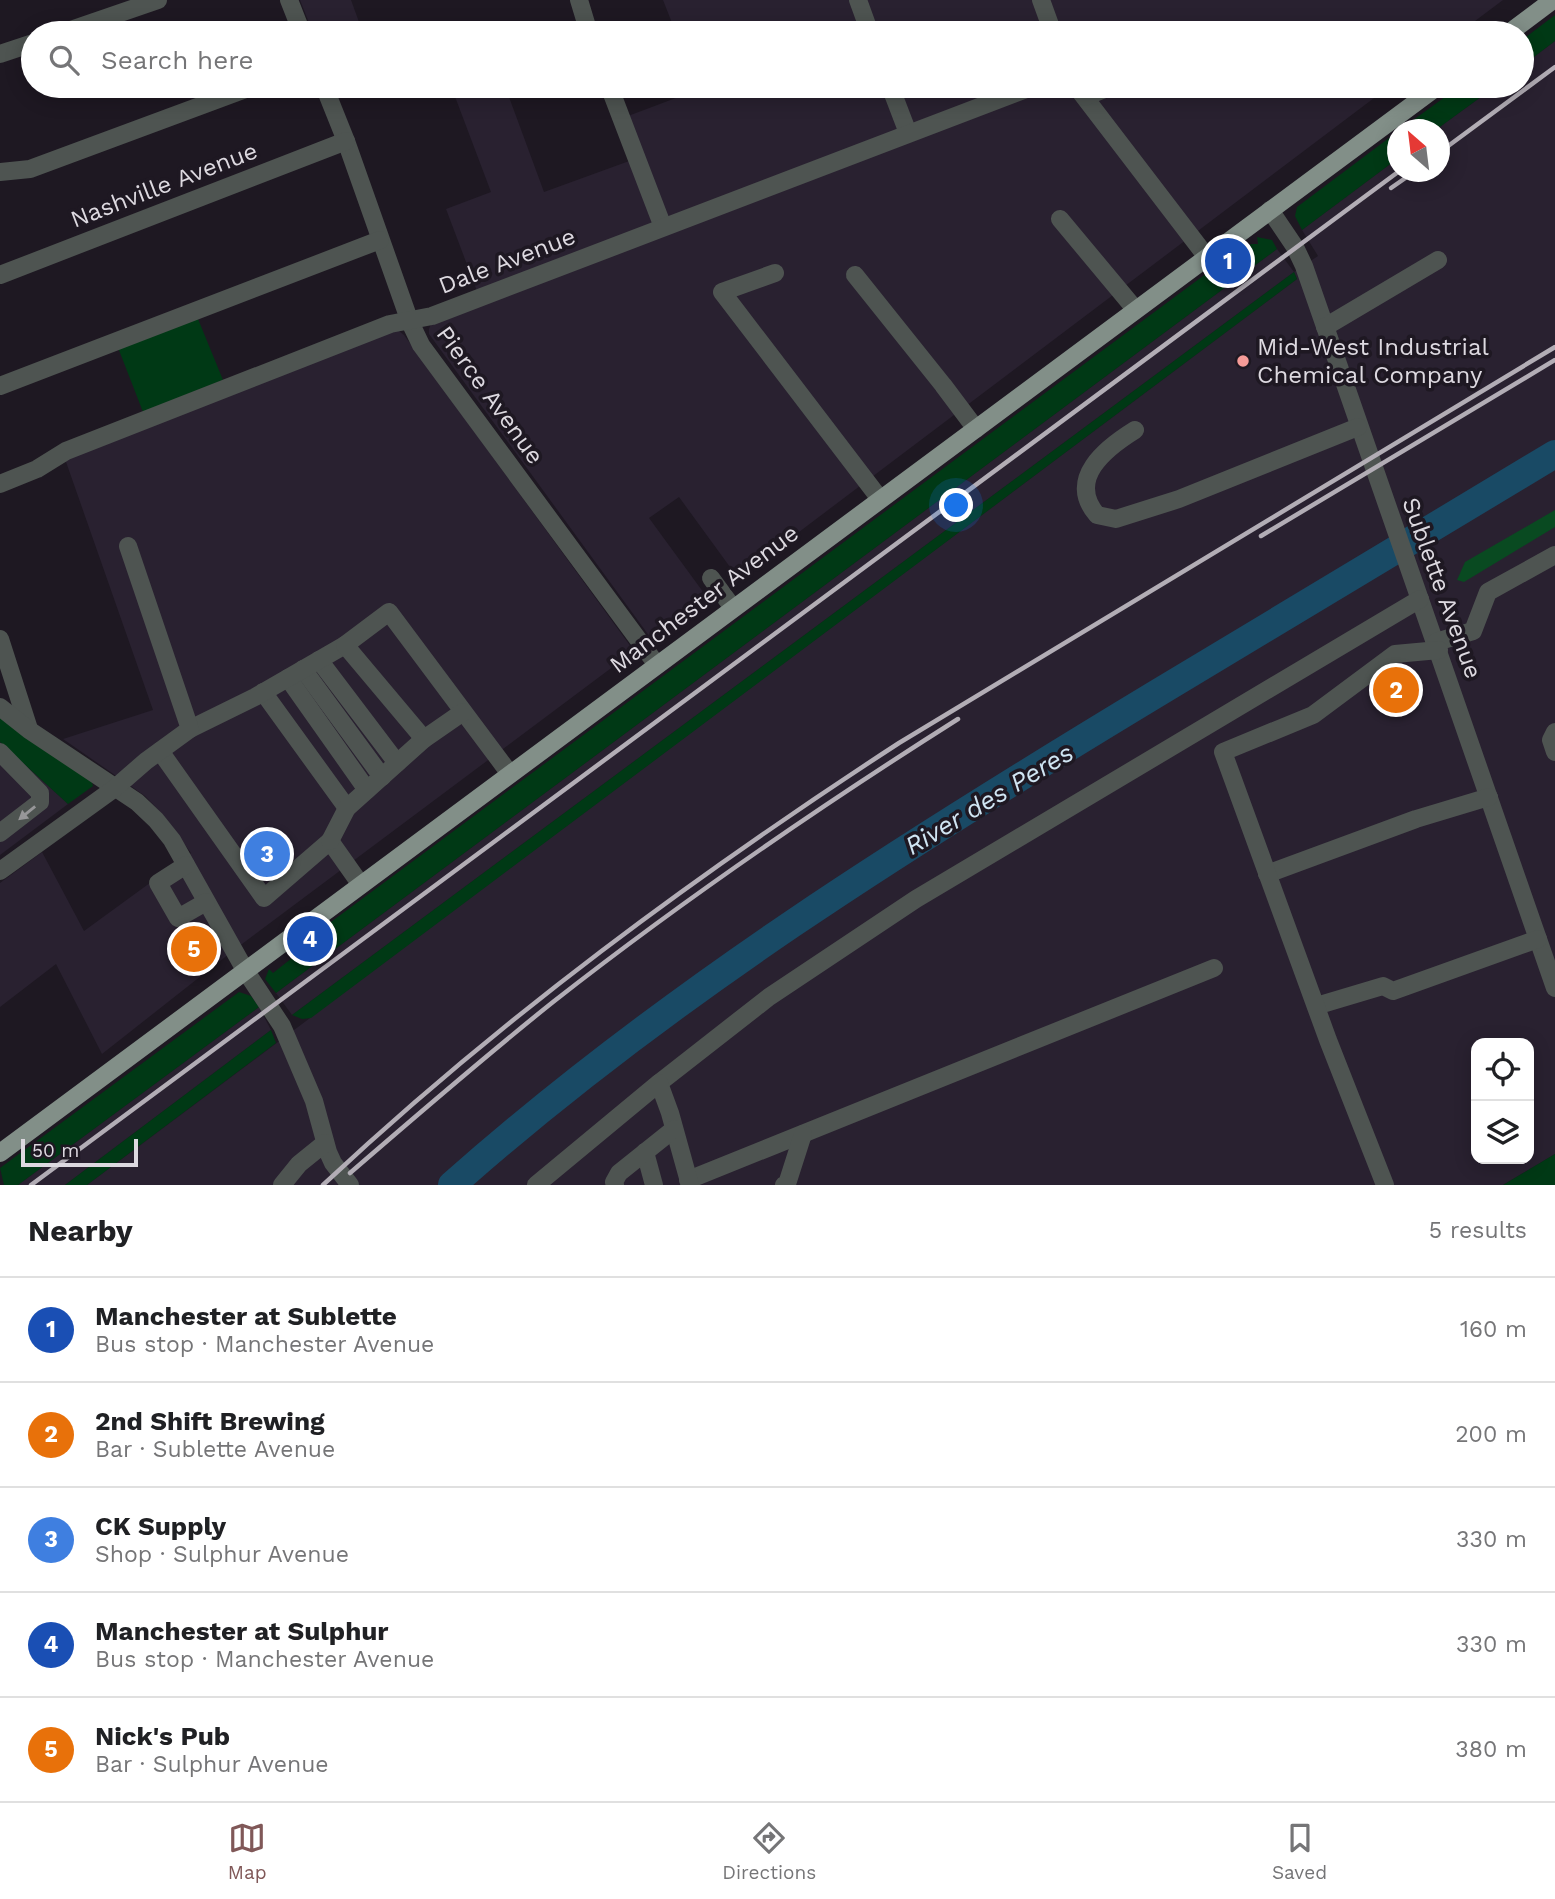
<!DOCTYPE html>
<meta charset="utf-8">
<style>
body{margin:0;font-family:"Work Sans",sans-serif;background:#f6f6f6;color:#202124}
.controls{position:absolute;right:21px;bottom:21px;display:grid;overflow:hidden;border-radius:14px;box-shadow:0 4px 18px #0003}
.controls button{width:63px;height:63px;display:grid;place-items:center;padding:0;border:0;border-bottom:2px solid #e0e0e0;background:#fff;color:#202124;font:35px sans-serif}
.compass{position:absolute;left:1387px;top:119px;width:63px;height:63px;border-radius:50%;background:#fff;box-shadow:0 4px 18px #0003;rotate:332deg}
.scale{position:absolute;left:21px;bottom:18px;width:117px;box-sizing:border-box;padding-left:7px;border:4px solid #ddd9e0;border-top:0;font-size:19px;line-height:24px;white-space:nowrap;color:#ddd9e0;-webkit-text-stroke:5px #1e1822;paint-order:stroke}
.you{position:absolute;left:957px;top:506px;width:24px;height:24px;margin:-18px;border:5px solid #fff;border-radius:50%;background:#1a73e8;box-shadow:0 0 0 10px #1a73e833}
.badge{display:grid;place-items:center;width:46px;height:46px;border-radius:50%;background:#805858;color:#fff;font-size:23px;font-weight:700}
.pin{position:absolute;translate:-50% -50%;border:4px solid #fff;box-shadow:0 2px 7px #0006}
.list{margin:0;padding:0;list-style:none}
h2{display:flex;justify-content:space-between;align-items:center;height:91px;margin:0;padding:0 28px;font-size:30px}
h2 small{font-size:23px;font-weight:400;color:#757577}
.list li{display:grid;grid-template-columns:46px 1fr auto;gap:21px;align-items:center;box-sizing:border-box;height:105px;padding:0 28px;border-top:2px solid #e0e0e0}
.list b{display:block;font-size:26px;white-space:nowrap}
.list p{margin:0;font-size:23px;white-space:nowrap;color:#757577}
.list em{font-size:23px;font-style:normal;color:#757577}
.icon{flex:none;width:38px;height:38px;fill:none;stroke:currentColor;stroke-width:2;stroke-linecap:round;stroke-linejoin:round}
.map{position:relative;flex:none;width:1555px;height:1185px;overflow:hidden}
.search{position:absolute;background:#fff;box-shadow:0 4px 18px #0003;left:21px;right:21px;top:21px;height:77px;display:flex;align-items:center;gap:18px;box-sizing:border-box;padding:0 24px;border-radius:38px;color:#757577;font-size:26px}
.sheet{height:616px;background:#fff}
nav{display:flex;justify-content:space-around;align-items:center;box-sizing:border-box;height:98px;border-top:2px solid #e0e0e0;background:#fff;font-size:19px;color:#757577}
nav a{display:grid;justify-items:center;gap:4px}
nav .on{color:#805858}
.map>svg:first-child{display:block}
.built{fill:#292130;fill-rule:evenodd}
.green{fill:#003915}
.forest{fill:#094a21}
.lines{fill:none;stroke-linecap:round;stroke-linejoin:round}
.river{stroke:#194a65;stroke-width:28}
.minor{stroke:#4e5451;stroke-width:18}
.major{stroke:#828f88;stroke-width:18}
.rail{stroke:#b2adb5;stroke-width:4.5}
.oneway{fill:#969698}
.poi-dot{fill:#f59b98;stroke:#1e1822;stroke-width:2.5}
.labels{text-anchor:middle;stroke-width:7;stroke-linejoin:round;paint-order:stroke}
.street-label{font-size:24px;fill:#ddd9e0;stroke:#1e1822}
.poi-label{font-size:24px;fill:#ddd9e0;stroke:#1e1822;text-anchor:start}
.water-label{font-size:26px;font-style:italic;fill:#d0e5f3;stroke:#1e1822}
</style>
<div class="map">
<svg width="1555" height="1185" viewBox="0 0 1555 1185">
<rect width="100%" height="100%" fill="#1e1822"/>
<g class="built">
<polygon points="300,0 351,0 363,33 313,33"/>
<polygon points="663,0 1503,0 1459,33 676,33"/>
<path d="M1555,41V1154L1503,1185H87L1297,279L1294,272L292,1015L276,993L1277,249L1294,272L1318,256L1302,230L1397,159L1398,172H1440V130L1437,129L1496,86H1522V66ZM1476,1043H1529V1159H1476Z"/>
<polygon points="451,86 505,86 544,192 632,160 655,222 477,291 446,209 491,192"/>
<polygon points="696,86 1390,86 738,578 679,497 649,518 709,600 656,639 650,637 429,334 429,329 431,324 670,230 628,116 697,90"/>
<polygon points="393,331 399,331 404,335 634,651 234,950 102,1054 56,964 0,1007 0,883 42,852 84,931 191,853 163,815 145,796 63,739 153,710 65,459"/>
<polygon points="0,742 68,804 0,855"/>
<polygon points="259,1007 271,1030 65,1185 18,1185"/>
</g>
<g class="green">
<polygon points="1555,15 1555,41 1522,66 1522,40"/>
<polygon points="1460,86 1496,86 1437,129 1401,129"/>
<polygon points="1397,132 1397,159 1302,230 1295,216 1297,207"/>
<polygon points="1257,237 1272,240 1277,249 276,993 265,979 269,969 273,973 311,943 308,939 1226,259 1230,263 1232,261 1231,259 1251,244 1258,244"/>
<polygon points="1294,272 1297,279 311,1018 302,1019 292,1015"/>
<polygon points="196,314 223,380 143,412 117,345"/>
<polygon points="0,713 91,780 93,786 68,804 0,742"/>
<polygon points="239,992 251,996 259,1007 18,1185 4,1185 0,1168"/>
<polygon points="271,1030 276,1043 87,1185 65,1185"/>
<polygon points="1555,1154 1555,1185 1503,1185"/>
</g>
<polygon class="forest" points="1555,510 1555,527 1464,582 1457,580 1465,562"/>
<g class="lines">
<path class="river" d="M452,1185C666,995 911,842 1156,694C1289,614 1422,534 1555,454"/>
<g class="minor">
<polyline points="289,0 302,33"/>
<polyline points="579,0 589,33"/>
<polyline points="858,0 870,33"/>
<polyline points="1041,0 1053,33"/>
<polyline points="62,33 158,0"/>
<polyline points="0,54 33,43"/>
<polyline points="324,86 346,141 410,322 421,345 657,665"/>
<polyline points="609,86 663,227"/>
<polyline points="890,86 908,133"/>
<polyline points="1076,86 1206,256"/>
<polyline points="1085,97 1112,86"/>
<polyline points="0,172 30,169 254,86"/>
<polyline points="1270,210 1295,247 1304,266 1555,988"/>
<polyline points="1060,219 1135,309"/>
<polyline points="775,273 722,292 880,499"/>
<polyline points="0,275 346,141"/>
<polyline points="855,275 943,385 976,429"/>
<polyline points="1325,327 1438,260"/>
<polyline points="0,386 380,240"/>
<path d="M1135,430C1106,448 1066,479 1097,515L1116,519L1179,499L1358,427"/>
<polyline points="0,484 37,469 66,451 390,324 432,316 1034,86"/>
<polyline points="711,578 733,608"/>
<polyline points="0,639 29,729"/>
<polyline points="1436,642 1473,631 1488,592 1555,555"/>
<polyline points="319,660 397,763"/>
<polyline points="303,669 382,777"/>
<polyline points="288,678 367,790"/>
<polyline points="263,692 347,808"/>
<polyline points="0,707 29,730 137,802 156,820 172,840 245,970 282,1026 314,1101 328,1152 333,1163 350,1185"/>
<polyline points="190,729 255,697 345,645"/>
<polyline points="1555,732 1551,740 1555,752"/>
<polyline points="424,739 345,645 389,612 510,774"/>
<polyline points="160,751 264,898 330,841 361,885"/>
<polyline points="0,752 40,793 40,802 0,833"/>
<polyline points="330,841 347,808 424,739 463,712"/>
<polyline points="186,865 158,883 178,918 206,902"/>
<polyline points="0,871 115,788 146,761 190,729 128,546"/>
<polyline points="1267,874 1416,819 1489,797"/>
<polyline points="1316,1006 1383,986 1393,991 1538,939"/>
<polyline points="659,1083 769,997 916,899 1420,599"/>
<polyline points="645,1152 654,1185"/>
<polyline points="688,1180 1214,968"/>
<polyline points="282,1185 299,1164 325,1143"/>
<polyline points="536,1185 659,1083 670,1113 690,1185"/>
<polyline points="615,1185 614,1182 619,1173 674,1129"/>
<polyline points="784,1185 787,1184 803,1134"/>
<polyline points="1385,1185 1328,1040 1223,752 1313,715 1395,654 1439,650"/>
</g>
<g class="major">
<polyline points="1509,33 1553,0"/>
<polyline points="0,1153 1438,86"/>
</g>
<g class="rail">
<polyline points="1440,152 1555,67"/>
<polyline points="1391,188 1414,172"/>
<polyline points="1261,536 1555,360"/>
<path d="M350,1173C417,1115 484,1057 553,1002C683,900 819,807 958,719"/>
<polyline points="31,1185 1398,172"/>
<path d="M323,1185C500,1019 696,875 899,743L1555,347"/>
</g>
</g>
<defs><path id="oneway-solid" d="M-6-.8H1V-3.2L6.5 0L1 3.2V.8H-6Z" transform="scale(1.75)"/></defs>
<use class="oneway" href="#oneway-solid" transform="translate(27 813) rotate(141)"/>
<circle class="poi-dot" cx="1243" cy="361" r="7"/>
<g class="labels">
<g class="street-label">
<text transform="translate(164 185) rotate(-21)" y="8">Nashville Avenue</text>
<text transform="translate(507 261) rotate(-21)" y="8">Dale Avenue</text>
<text transform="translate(490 395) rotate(54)" y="8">Pierce Avenue</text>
<text transform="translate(1442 588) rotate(70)" y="8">Sublette Avenue</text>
<text transform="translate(704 599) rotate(-37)" y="8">Manchester Avenue</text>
</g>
<g class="poi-label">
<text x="1257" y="355">Mid-West Industrial<tspan x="1257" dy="28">Chemical Company</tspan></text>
</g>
<g class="water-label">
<text transform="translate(989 799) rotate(-31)" y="9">River des Peres</text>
</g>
</g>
</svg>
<div class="controls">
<button><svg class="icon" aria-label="locate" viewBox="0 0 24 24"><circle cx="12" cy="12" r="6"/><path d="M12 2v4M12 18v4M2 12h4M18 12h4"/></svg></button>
<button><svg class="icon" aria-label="layers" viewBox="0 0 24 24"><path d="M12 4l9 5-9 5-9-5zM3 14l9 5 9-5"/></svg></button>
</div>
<svg class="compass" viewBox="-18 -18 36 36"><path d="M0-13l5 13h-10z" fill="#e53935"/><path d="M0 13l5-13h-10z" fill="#757577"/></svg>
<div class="scale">50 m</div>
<div class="you"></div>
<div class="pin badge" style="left:1228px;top:261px;background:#1a4fb4">1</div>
<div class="pin badge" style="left:1396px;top:690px;background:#e8710a">2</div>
<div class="pin badge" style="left:267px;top:854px;background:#3f7fe0">3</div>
<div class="pin badge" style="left:310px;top:939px;background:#1a4fb4">4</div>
<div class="pin badge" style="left:194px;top:949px;background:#e8710a">5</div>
<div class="search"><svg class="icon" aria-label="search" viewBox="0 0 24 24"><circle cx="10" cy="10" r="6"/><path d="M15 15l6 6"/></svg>Search here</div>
</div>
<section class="sheet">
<h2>Nearby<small>5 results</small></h2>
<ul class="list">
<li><span class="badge" style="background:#1a4fb4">1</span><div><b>Manchester at Sublette</b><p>Bus stop · Manchester Avenue</p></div><em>160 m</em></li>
<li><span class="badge" style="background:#e8710a">2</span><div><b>2nd Shift Brewing</b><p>Bar · Sublette Avenue</p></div><em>200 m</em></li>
<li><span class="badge" style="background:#3f7fe0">3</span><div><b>CK Supply</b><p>Shop · Sulphur Avenue</p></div><em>330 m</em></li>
<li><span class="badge" style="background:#1a4fb4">4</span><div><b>Manchester at Sulphur</b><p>Bus stop · Manchester Avenue</p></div><em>330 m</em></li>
<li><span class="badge" style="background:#e8710a">5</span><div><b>Nick's Pub</b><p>Bar · Sulphur Avenue</p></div><em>380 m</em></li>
</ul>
</section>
<nav>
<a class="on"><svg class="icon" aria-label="map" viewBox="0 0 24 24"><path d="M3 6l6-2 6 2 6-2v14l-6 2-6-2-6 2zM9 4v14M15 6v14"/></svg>Map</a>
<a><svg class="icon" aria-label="directions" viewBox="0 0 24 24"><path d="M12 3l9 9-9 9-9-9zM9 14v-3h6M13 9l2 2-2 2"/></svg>Directions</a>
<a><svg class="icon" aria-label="saved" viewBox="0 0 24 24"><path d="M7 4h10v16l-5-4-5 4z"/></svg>Saved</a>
</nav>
